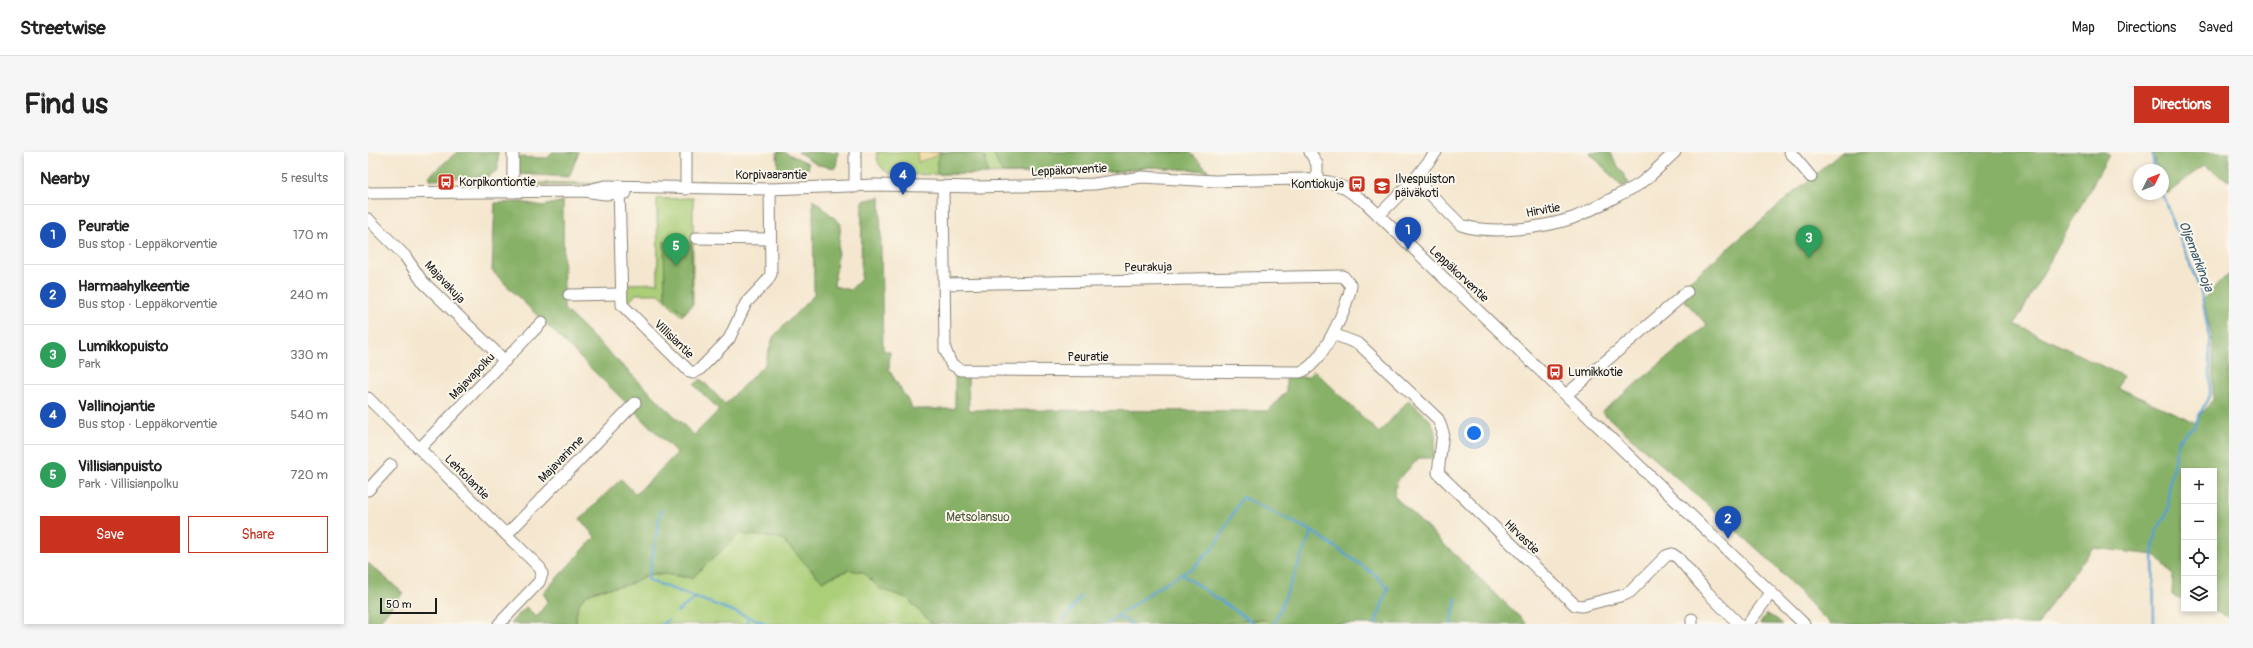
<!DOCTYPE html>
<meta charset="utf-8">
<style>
body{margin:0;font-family:Pangolin,sans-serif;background:#f6f6f6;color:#222}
.controls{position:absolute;right:12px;bottom:12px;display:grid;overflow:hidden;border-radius:0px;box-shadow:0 2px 6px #0003}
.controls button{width:36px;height:36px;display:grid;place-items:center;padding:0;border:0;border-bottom:1px solid #e0e0e0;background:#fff;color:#222;font:20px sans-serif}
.compass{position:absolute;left:1765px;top:12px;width:36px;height:36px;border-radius:50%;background:#fff;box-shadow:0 2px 6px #0003;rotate:47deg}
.scale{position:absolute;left:12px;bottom:10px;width:57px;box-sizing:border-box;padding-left:4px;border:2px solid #1c1c1c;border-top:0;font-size:11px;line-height:14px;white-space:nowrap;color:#1c1c1c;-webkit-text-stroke:3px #fbf7ec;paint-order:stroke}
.you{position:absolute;left:1106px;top:281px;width:14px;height:14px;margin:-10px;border:3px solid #fff;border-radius:50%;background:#1a73e8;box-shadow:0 0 0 6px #1a73e833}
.badge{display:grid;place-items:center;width:26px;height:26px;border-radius:50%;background:#c8321e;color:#fff;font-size:13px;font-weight:700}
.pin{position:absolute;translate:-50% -33px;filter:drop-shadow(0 1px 2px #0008)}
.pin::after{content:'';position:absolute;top:21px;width:14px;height:12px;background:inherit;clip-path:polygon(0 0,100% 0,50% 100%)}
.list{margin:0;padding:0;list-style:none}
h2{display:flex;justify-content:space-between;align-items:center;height:52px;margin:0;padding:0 16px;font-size:17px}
h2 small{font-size:13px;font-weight:400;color:#767676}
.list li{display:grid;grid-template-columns:26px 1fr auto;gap:12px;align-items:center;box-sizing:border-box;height:60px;padding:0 16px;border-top:1px solid #e0e0e0}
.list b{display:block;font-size:15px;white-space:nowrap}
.list p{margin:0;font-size:13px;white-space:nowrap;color:#767676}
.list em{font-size:13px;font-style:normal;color:#767676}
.actions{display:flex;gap:8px;padding:12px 16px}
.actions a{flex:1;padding:9px 0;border:1px solid #c8321e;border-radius:0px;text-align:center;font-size:14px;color:#c8321e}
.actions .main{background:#c8321e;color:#fff}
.icon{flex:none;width:22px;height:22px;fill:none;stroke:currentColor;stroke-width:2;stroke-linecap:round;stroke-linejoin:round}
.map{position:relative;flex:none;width:1861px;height:472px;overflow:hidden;border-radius:0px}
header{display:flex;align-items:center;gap:24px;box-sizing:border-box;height:56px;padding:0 20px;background:#fff;border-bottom:1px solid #e0e0e0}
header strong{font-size:19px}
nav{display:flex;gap:22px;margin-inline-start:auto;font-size:14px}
.intro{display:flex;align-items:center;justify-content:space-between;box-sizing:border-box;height:96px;padding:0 24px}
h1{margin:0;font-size:28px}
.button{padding:10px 18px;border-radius:0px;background:#c8321e;color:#fff;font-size:14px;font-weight:700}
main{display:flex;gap:24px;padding:0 24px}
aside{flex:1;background:#fff;border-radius:0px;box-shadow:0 2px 6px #0003}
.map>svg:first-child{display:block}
.green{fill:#abce78;stroke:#64754a}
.forest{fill:#88b168;stroke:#526642}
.sand{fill:#eeda9e;stroke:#857b5d}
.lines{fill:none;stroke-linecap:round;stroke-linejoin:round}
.stream{stroke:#57a2cf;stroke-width:2.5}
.minor-casing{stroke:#888276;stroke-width:13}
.minor{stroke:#fff;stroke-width:11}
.labels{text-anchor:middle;stroke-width:4;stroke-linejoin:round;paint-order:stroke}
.street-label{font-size:12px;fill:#1c1c1c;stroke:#fbf7ec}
.poi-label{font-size:12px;fill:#1c1c1c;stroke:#fbf7ec;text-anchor:start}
.park-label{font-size:12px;fill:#4e5a3c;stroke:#fbf7ec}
.water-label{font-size:13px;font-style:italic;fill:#37586d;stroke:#fbf7ec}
</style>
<header>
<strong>Streetwise</strong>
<nav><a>Map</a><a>Directions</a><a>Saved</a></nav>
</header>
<div class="intro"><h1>Find us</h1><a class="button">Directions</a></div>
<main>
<aside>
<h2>Nearby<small>5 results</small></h2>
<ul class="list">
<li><span class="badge" style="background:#1a4fb4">1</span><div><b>Peuratie</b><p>Bus stop · Leppäkorventie</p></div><em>170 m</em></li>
<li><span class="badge" style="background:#1a4fb4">2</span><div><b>Harmaahylkeentie</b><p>Bus stop · Leppäkorventie</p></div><em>240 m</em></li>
<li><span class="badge" style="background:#2e9e5b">3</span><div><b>Lumikkopuisto</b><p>Park</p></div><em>330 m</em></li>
<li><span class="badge" style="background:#1a4fb4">4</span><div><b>Vallinojantie</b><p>Bus stop · Leppäkorventie</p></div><em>540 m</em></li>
<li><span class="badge" style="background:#2e9e5b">5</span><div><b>Villisianpuisto</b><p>Park · Villisianpolku</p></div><em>720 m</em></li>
</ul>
<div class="actions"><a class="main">Save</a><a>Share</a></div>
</aside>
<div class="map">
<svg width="1861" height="472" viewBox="0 0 1861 472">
<rect width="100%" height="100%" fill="#fbf7ec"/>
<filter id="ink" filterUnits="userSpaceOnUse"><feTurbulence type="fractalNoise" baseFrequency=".025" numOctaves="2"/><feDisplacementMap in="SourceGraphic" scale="8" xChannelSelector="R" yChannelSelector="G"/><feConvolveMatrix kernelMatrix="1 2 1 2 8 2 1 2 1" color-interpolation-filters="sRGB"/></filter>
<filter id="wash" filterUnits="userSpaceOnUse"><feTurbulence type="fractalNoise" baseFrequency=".012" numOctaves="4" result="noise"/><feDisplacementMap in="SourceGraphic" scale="16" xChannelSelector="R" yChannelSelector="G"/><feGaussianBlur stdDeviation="0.9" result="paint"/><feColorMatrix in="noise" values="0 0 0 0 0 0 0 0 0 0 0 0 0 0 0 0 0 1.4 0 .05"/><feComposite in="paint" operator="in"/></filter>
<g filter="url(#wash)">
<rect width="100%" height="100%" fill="#f5e7cf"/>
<g class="green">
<path d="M509,0H822L841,19L783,15L745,20L525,23C515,19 507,11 509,0Z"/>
<polygon points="331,29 386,29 387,31 331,32"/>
<polygon points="164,31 233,31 234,33 164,33"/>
<polygon points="325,46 325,152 314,164 291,142 268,142 258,153 258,132 290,131 289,47"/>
<path d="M371,382L413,386L454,429L481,418L495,420L512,437L539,446L564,472H208C207,435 231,439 258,433C267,431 275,423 284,422C297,421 312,425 324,426Z"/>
<polygon points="902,468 908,472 856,472 867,469"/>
</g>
<g class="forest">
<polygon points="89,0 130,0 130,18 119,25 63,28 61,24"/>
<polygon points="184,0 211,0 201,25 151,22 149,5 180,6"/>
<polygon points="409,0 416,0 440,11 441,16 410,22"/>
<polygon points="430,0 470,0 468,16 450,13"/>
<polygon points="573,0 613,2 617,6 620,22 569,22 569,9"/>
<polygon points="624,0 822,0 841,19 783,15 745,20 634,21"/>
<polygon points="1221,0 1241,0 1261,31 1254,35"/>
<polygon points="1474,0 1735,0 1741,3 1647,172 1755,224 1750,236 1827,270 1845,248 1845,189 1835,147 1861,121 1861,465 1840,457 1846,457 1846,319 1816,319 1816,448 1804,443 1805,422 1787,403 1725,396 1685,448 1671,472 1462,472 1396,403 1234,260 1339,173 1316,148 1324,139 1319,131"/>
<polygon points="1784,0 1861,0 1861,29 1836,13 1799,42 1795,34 1795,18 1789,18"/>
<path d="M512,45L515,198L522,200L521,218L545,257H587V224H600L601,258L900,259L918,240V225H940L946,218L1011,281L1041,248C1066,271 1071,272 1065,306H1051L1029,329L1026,344L1159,472H908C895,464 870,468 856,472H564L539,446L512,437L495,420L480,418L454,429L413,386L371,382L324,426C312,425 297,421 284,422C275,423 267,431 258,433C231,439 207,435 208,472H143L142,471L158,455L169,465L180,449L175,441L227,385L212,367L253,327L268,342L309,301L124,119L127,51L153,50L175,54L195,49L196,157L326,283L351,258L326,233L333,227L357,252L397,212L405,185L446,143L445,47L473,72L466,134L482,138L493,127L494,49Z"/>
<polygon points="296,89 323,90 324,153 316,162 297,145"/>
<polygon points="0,411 35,441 9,472 0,472"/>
<polygon points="1398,462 1409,467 1414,472 1392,472"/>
</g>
<polygon class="sand" points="549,0 573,0 565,5 550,10"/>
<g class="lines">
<g class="stream">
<polyline points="1784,0 1786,18"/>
<polyline points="293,358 280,428 400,472"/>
<polyline points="813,422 887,472"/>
<polyline points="309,460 329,445"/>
<polyline points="749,464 764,472"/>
<polyline points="294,472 300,468"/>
<polyline points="379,472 380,465"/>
<polyline points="693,472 713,444"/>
<polyline points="739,472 792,434 826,415 847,394 874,345 944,379 1006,422 1020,436 1007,472"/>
<polyline points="906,472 944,379"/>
<polyline points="1083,472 1088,446"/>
<polyline points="1786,472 1785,396 1789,378 1800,359 1801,332 1811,287 1826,274 1842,242 1842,190 1833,140 1794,42"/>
</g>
</g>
</g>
<g filter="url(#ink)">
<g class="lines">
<g class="minor-casing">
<g id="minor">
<polyline points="145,0 145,40"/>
<polyline points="318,0 318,37"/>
<polyline points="487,0 487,35"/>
<polyline points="942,0 949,12 949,28"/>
<polyline points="1422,0 1443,25"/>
<path d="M1047,27L1093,73C1122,83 1175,76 1205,66C1220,60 1234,52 1249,44C1256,40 1266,36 1273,31C1285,22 1296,10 1307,0"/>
<polyline points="251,34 254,153 322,220 325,221 331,218 361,187 378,151 399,129 403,122 402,37"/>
<path d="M575,34L577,197L583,212L593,218L932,220C954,214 979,155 983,134L975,124L576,132"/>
<polyline points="216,39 237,34 402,37 507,33 609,35 726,32 774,25 847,29 935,27 961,30 975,35 998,51 1436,472"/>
<polyline points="0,41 216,39 237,42 258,41"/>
<polyline points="1011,63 1047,27 1068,0"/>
<polyline points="0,67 37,104 54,129 137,209"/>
<polyline points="328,86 402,87"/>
<polyline points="201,143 252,142"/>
<polyline points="965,182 991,192 1070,267 1075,280 1070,321 1207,453 1214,454 1256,443 1262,440 1298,404 1304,402 1310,406 1340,441 1371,472"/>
<polyline points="1199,242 1319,140"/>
<polyline points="0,246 172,416 174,422 171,430 131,472"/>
<polyline points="52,296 174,170"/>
<polyline points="0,338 23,313"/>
<polyline points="139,382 267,251"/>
<polyline points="1324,472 1324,467"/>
<polyline points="1380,472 1403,441"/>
</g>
</g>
<use href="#minor" class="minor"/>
</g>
</g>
<defs>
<g id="bus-square" transform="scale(0.9)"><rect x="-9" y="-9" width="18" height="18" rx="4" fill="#c8321e" stroke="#fbf7ec"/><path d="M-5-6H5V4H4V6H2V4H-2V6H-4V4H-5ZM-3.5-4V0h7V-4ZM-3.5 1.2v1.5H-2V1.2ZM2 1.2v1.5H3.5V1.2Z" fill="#fff"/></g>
<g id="school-square" transform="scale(0.9)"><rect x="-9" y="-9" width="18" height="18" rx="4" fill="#c8321e" stroke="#fbf7ec"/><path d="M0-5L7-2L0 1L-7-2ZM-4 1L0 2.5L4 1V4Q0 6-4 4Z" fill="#fff"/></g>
</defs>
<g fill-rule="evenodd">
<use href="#bus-square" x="78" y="30"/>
<use href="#bus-square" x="989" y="32"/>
<use href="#school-square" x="1014" y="34"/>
<use href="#bus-square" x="1187" y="220"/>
</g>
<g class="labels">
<g class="street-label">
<text transform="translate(701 18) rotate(-3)" y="4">Leppäkorventie</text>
<text x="403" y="27">Korpivaarantie</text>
<text transform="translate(1175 58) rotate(-10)" y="4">Hirvitie</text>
<text transform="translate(780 115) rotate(-1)" y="4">Peurakuja</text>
<text transform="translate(1091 122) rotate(43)" y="4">Leppäkorventie</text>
<text transform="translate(77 130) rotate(47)" y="4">Majavakuja</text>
<text transform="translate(306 187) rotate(44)" y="4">Villisiantie</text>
<text x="720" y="209">Peuratie</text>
<text transform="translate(104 224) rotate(-46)" y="4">Majavapolku</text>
<text transform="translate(193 307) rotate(-46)" y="4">Majavarinne</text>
<text transform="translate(99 325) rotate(45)" y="4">Lehtolantie</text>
<text transform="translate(1154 385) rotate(44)" y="4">Hirvastie</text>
</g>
<g class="poi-label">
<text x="1027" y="31">Ilvespuiston<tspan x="1027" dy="14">päiväkoti</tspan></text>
<text x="91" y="34">Korpikontiontie</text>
<text x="976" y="36" text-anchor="end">Kontiokuja</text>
<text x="1200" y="224">Lumikkotie</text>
</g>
<g class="park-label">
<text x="610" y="369">Metsolansuo</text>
</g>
<g class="water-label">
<text transform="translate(1829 104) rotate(69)" y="5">Oljemarkinoja</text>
</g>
</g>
</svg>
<div class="controls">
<button>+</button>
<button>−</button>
<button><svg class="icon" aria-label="locate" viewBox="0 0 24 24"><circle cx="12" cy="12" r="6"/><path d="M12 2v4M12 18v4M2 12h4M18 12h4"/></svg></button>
<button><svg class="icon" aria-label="layers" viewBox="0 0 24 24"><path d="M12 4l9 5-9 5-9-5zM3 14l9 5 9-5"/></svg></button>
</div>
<svg class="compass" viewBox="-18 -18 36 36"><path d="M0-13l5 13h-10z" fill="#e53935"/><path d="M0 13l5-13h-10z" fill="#767676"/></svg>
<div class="scale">50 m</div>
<div class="you"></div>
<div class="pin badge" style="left:1040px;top:98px;background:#1a4fb4">1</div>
<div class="pin badge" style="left:1360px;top:387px;background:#1a4fb4">2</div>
<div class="pin badge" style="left:1441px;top:106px;background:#2e9e5b">3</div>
<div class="pin badge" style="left:535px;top:43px;background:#1a4fb4">4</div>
<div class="pin badge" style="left:308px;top:114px;background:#2e9e5b">5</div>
</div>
</main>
